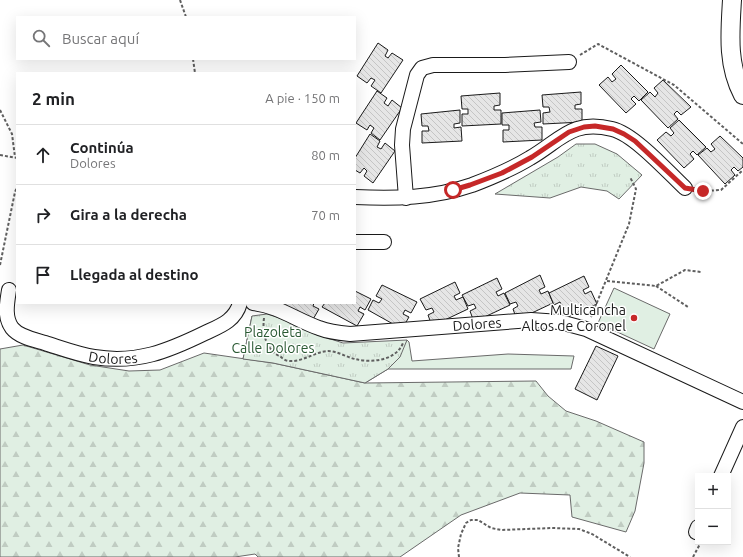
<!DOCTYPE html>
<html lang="es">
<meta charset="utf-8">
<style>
body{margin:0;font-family:Ubuntu,sans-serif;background:#f6f6f6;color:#202124}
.controls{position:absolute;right:12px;bottom:12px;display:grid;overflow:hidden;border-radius:0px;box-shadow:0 4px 16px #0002}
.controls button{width:36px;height:36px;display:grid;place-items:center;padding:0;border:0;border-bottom:1px solid #e0e0e0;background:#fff;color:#202124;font:20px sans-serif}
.stop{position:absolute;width:12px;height:12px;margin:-9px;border:3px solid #c62828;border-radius:50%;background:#fff}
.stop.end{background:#c62828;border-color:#fff;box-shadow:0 1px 4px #0008}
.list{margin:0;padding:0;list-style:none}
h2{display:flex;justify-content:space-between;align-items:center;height:52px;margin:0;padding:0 16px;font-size:17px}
h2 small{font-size:13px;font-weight:400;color:#757577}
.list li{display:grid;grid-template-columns:26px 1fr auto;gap:12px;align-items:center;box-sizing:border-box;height:60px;padding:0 16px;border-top:1px solid #e0e0e0}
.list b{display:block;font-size:15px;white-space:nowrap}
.list p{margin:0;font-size:13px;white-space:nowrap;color:#757577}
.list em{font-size:13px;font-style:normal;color:#757577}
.icon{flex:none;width:22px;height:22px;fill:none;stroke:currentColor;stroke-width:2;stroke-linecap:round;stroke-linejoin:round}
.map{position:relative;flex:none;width:743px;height:557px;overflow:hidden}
.search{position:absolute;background:#fff;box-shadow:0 4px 16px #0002;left:16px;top:16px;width:340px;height:44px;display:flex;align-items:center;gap:10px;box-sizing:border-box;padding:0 14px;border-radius:0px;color:#757577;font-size:15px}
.panel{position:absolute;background:#fff;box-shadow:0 4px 16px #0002;left:16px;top:72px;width:340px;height:232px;border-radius:0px}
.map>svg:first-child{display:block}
.grass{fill:#e0efe3;stroke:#6a6a6a}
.forest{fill:url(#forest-firs);stroke:#6a6a6a}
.park{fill:url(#park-tufts);stroke:#6a6a6a}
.building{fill:url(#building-back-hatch);stroke:#1a1a1a}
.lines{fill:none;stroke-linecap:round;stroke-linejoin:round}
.minor-casing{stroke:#1a1a1a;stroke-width:16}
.major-casing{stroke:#1a1a1a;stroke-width:20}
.path{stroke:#5f5f5f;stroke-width:2;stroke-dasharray:3 2;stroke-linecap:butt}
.minor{stroke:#fff;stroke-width:14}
.major{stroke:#fff;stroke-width:18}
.route{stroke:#c62828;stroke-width:5}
.poi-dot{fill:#c62828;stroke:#fff;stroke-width:1.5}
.labels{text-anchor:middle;stroke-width:3;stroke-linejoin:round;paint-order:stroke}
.poi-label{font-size:14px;fill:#1a1a1a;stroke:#fff;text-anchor:end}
.street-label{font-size:14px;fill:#1a1a1a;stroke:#fff}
.park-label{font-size:14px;fill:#2b5a34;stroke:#fff}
</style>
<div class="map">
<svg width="743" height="557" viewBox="0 0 743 557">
<defs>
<pattern id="forest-firs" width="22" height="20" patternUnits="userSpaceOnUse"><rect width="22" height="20" fill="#e0efe3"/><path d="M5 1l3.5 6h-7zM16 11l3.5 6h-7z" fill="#c0ccc2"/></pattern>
<pattern id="park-tufts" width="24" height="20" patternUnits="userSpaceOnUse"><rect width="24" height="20" fill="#e0efe3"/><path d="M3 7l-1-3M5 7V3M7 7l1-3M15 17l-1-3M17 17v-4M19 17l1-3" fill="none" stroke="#c0ccc2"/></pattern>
<pattern id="building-back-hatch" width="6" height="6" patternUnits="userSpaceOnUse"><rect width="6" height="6" fill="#e6e6e6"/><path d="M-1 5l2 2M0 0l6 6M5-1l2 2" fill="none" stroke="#c5c5c5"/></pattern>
</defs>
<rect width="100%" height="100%" fill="#fff"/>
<g class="grass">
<polygon points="614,288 670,314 654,349 598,323"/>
<polygon points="252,316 258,333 399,354 407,340 409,342 412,361 508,354 574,356 571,369 388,369 365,383 273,363 243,359"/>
</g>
<polygon class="forest" points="23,345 90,365 129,371 160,370 204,353 273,363 365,383 536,381 548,396 566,411 596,421 644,442 644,463 635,511 626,532 572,517 570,495 520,493 461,515 400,557 258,557 255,554 235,557 0,557 0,349"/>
<g class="park">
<polygon points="576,144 595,144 617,154 642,175 619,199 607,191 581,187 550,198 495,194 558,157"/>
<polygon points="267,314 292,322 315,334 343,343 407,340 400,357 388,369 365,383 273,363 243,359 252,316"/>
</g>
<g class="building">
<polygon points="378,43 388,50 385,56 388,58 392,53 403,60 381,93 371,86 375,80 371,78 367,83 357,76"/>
<polygon points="621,65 648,92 639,101 634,96 631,99 636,104 626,113 599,85 608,77 612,82 616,79 612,74"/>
<polygon points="663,80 691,107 681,115 677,111 674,114 678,119 668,128 641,100 650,92 655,97 658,93 654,88"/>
<polygon points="377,91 387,98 384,103 388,106 392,100 402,108 380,140 371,133 374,128 370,125 367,130 356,123"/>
<polygon points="581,92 581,104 575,105 575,109 582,109 582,122 543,124 543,113 550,112 549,107 543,107 542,95"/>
<polygon points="500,93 500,105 494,106 494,110 501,110 501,124 462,126 462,114 468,114 468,109 462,109 461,96"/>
<polygon points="460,110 460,123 454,124 454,128 461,127 462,141 422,143 422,131 429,131 428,126 422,126 421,114"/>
<polygon points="540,110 541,122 534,123 535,127 542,127 542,140 503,142 503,130 509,130 509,125 502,125 502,113"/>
<polygon points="679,120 706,147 697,155 693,151 690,154 694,159 684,168 657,140 666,132 671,136 674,133 670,128"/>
<polygon points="370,134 380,141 377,147 381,149 385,143 395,151 373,183 364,176 367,171 364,168 360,173 355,170 355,158"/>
<polygon points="720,136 743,158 743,167 738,171 734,167 731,170 735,175 725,184 698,155 707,148 711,152 715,149 711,144"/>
<polygon points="540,275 545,287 539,290 541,294 548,291 553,303 517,320 513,309 518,306 516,302 510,304 505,293"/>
<polygon points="584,276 589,287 583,290 585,294 591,291 597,304 561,320 557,309 562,307 560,302 554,305 549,293"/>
<polygon points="497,278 502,289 496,292 498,296 504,293 510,305 474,322 470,311 476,308 474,304 468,306 462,295"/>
<polygon points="455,282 460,293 454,296 456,300 463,297 468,309 432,326 428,315 434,312 432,308 426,310 420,299"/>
<polygon points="382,285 417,302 411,313 405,310 403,314 409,317 402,329 368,310 373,300 379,303 382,299 376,296"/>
<polygon points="355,291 371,299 365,310 360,307 358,311 364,314 357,326 322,307 325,303 355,303"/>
<polygon points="279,303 314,303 313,306 319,309 312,321"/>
<polygon points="596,346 618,356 597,400 575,389"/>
</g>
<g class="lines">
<g class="minor-casing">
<g id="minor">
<path d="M355,197C395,199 434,198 472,185C493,177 512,169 530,158C561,140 572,119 612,129C634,134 668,172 685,188"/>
<polyline points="406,198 402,145 403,129 417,75 422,68 433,65 505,65 569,62"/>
<polyline points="355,242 384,242"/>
<path id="s1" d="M9,290C7,303 4,317 12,328C19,337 35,340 45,343C61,348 77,354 94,357C137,364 168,351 205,333C220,326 235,321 240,303"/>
<path id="s2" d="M253,303C279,306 296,320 319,328C329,332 339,333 350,334L531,320L560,322L586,329L743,402"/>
<polyline points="721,476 743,427"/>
<polyline points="696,532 698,527"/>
</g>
</g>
<g class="major-casing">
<path id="major" d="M732,0C730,33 727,65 743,95"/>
</g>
<g class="path">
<polyline points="180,0 186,17"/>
<polyline points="580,55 598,44 674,85 743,144"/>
<polyline points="193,59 195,73"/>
<polyline points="0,110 12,134 15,157"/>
<polyline points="0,155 17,158"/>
<polyline points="696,190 703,191 721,190 743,170"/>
<polyline points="0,265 15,192 17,187"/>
<polyline points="607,281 656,286 685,270 701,272"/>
<polyline points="656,286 688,307"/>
<polyline points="591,317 629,224 636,189 630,177"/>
<path d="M264,318C262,334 266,350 281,357C283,359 286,361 289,361C303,362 314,352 328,351C337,351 346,357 355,359C371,363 396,361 403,343"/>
<polyline points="459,557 458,548 461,534 466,523 471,520 478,520 491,528 501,530 552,528 579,529 592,534 630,557"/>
<polyline points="693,557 700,544"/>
</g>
<use href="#minor" class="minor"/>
<use href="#major" class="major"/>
</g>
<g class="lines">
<polyline class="route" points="453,190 470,185 502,173 532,157 569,132 584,127 595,126 613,129 624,134 635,141 685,188 703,191"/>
</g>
<circle class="poi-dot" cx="634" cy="318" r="4"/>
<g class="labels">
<g class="poi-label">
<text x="626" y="315">Multicancha<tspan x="626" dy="16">Altos de Coronel</tspan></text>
</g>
<g class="street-label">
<text dy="5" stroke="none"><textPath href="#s2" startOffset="230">Dolores</textPath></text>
<text dy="5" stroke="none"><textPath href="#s1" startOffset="146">Dolores</textPath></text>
</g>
<g class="park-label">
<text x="273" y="337">Plazoleta<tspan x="273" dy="16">Calle Dolores</tspan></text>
</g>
</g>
</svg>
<div class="controls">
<button>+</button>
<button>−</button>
</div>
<div class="stop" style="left:453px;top:190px"></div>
<div class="stop end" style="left:703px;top:191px"></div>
<div class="search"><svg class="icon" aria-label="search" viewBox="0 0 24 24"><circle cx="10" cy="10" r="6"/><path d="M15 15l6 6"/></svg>Buscar aquí</div>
<section class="panel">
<h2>2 min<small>A pie · 150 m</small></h2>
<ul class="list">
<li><svg class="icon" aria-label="ahead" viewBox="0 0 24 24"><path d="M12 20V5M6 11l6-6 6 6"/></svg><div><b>Continúa</b><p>Dolores</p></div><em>80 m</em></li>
<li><svg class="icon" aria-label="right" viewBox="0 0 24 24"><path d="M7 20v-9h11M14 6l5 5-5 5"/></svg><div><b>Gira a la derecha</b></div><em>70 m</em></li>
<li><svg class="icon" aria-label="arrive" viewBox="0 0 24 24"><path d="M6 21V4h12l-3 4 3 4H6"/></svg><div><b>Llegada al destino</b></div></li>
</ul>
</section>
</div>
